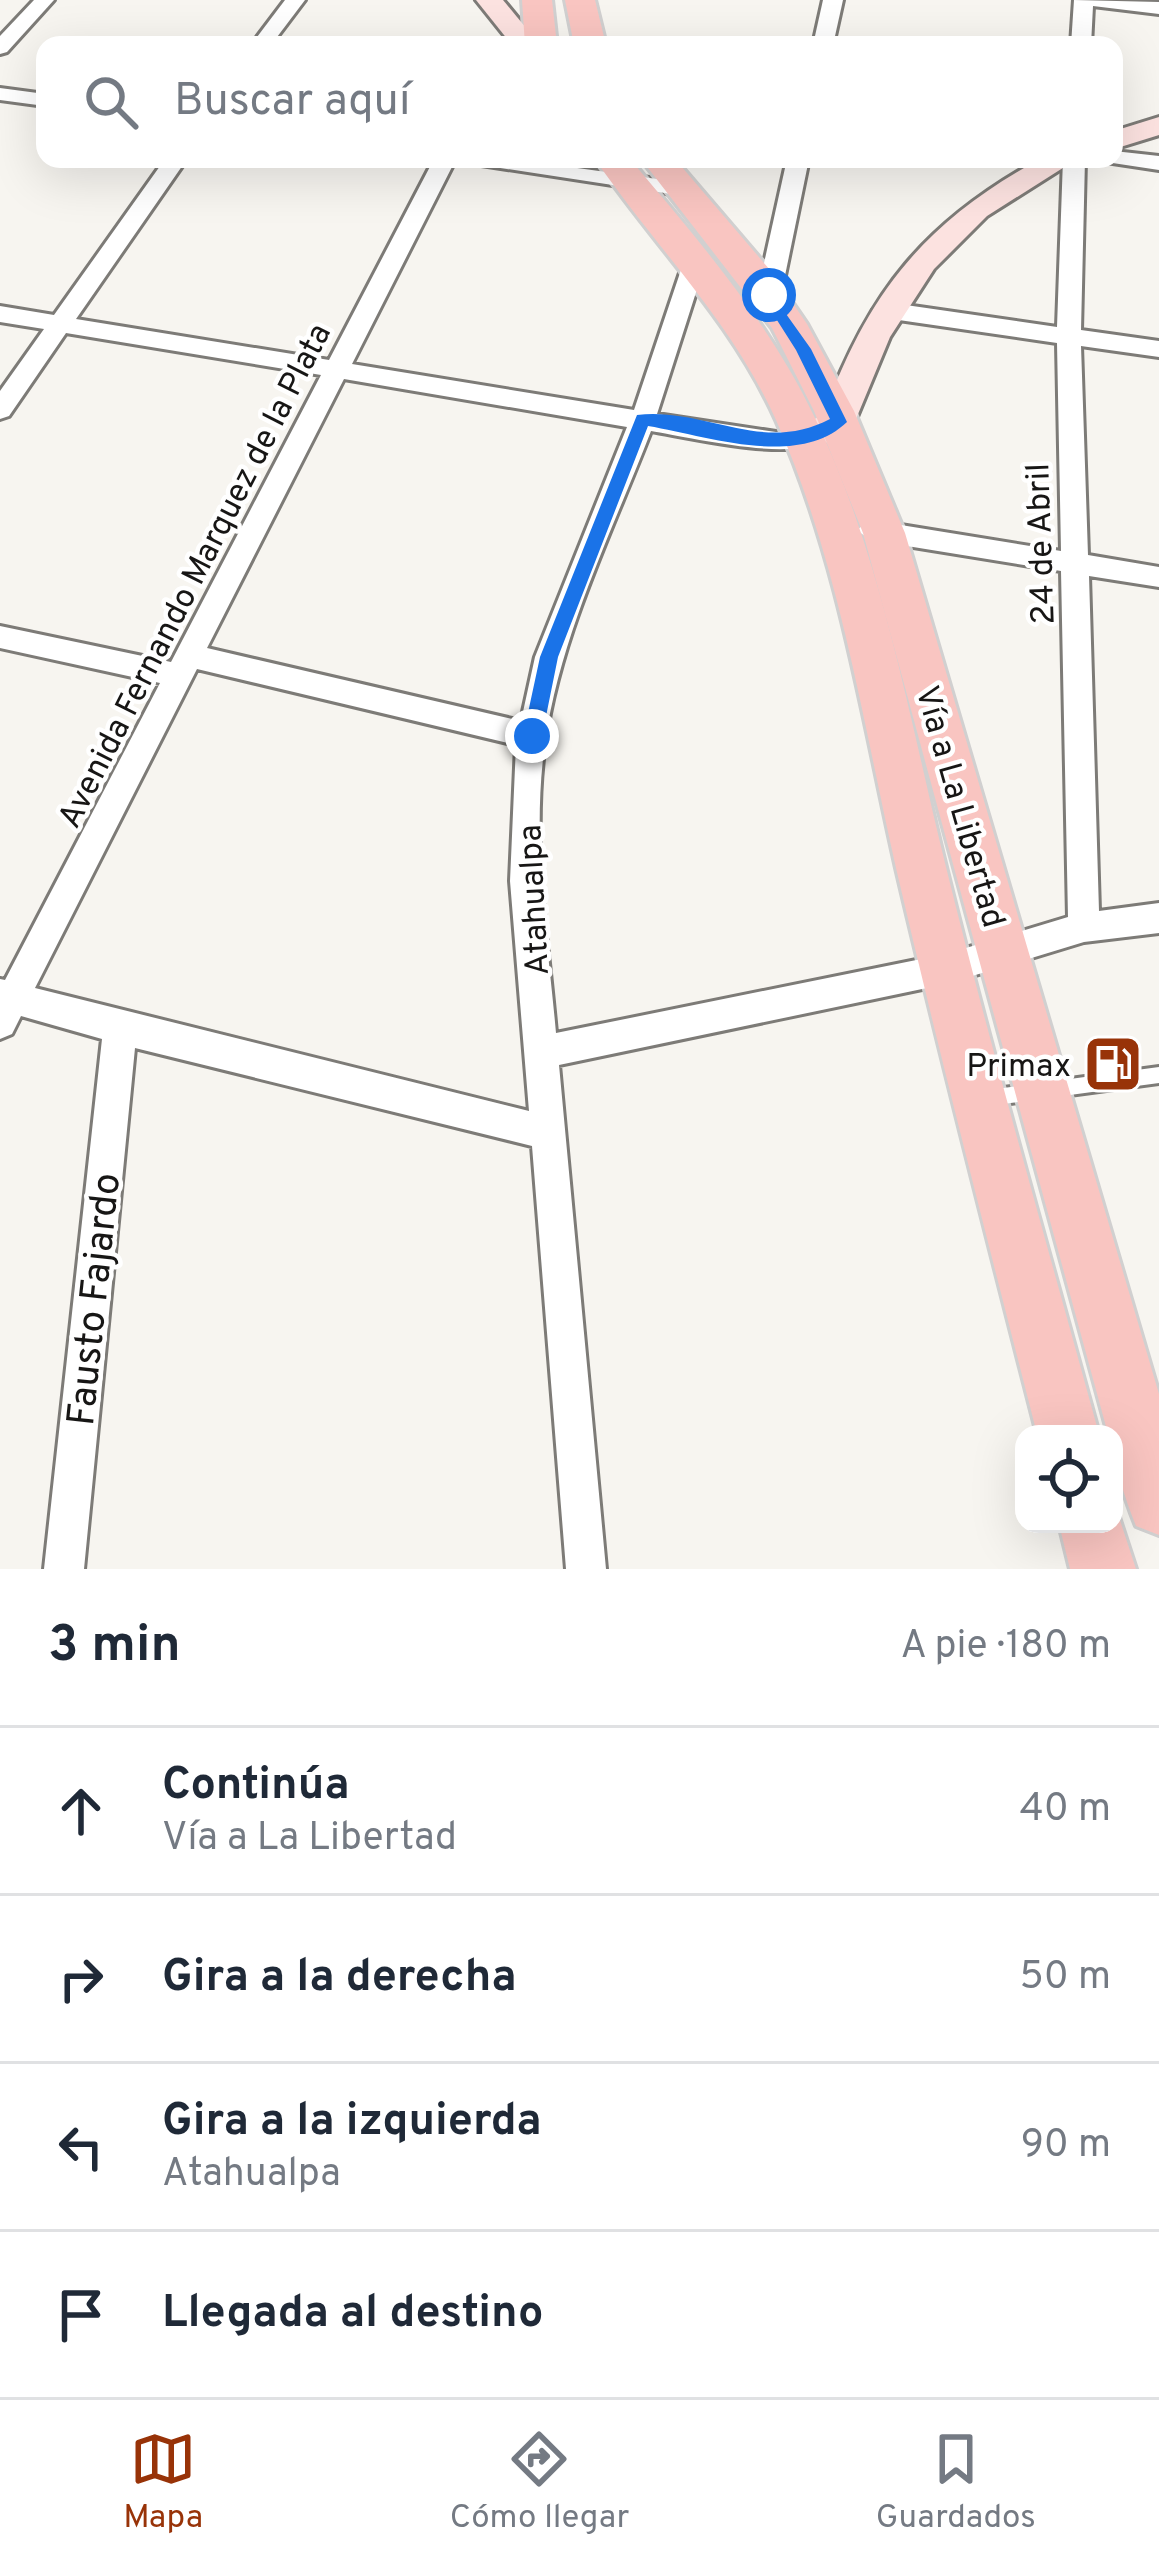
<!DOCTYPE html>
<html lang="es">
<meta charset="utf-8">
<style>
body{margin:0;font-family:Overpass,sans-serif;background:#f6f6f7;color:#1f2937}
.controls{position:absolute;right:36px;bottom:36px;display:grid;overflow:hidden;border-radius:24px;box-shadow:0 12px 48px #0002}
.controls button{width:108px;height:108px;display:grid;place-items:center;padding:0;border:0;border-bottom:3px solid #e0e1e3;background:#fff;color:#1f2937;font:60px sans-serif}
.stop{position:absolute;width:36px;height:36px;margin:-27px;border:9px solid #1a73e8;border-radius:50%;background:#fff}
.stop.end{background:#1a73e8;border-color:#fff;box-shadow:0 3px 12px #0008}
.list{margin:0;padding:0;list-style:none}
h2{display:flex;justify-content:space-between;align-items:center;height:156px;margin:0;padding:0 48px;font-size:51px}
h2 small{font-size:39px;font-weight:400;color:#747a83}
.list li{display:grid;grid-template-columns:78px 1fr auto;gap:36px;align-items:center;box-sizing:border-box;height:168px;padding:0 48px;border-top:3px solid #e0e1e3}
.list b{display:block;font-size:45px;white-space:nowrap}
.list p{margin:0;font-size:39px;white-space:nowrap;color:#747a83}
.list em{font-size:39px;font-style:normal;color:#747a83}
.icon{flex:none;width:66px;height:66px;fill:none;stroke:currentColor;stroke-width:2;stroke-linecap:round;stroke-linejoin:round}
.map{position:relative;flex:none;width:1159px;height:1569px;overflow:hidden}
.search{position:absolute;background:#fff;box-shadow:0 12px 48px #0002;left:36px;right:36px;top:36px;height:132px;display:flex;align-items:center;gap:30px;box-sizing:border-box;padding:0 42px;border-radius:24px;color:#747a83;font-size:45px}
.sheet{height:828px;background:#fff}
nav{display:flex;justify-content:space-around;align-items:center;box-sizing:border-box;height:168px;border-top:3px solid #e0e1e3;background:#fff;font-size:33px;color:#747a83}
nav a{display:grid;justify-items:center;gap:6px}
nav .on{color:#983308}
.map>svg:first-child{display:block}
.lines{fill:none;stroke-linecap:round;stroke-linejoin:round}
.lane-casing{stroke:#7d7b77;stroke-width:6}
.street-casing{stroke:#7d7b77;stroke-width:6}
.secondary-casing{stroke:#7d7b77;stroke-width:6}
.primary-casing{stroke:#d1d0d0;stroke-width:6}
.lane{fill:#fff;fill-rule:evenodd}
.street{fill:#fff;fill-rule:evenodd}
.secondary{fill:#fce2e0;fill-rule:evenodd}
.primary{fill:#f9c5c1;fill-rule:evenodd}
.route{fill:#1a73e8}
.labels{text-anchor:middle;stroke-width:9;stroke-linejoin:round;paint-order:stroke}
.street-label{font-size:33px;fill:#171615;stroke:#fff}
.poi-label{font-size:33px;fill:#171615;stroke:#fff;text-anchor:end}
.near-street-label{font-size:39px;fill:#171615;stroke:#fff}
</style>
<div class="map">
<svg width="1159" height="1569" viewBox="0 0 1159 1569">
<rect width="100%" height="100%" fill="#f7f5f0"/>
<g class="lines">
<g class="lane-casing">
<polygon id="lane" points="1159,1067 1159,1083 989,1106 983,1104 980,1098 983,1092 989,1090"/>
</g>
<g class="street-casing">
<g id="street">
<polygon points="34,0 54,0 7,52 0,54 0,36"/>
<polygon points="285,0 305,0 271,45 251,45"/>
<polygon points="823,0 843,0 833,45 813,45"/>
<polygon points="1074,0 1159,2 1159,14 1093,6 1091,45 1071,45"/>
<polygon points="0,88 45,94 45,106 0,100"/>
<polygon points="1114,151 1159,156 1159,170 1106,162 1114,159"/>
<path d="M165,159H187L76,319L329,360L434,159H512L686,183V193L678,195L455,161L352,364L634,410L685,258L696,251L707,258L657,414L776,432L804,431L817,440C798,463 683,436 651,431C610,537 555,645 543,759C533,850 548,943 556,1033L946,954L1068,917L1061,571L870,540L857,530L870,520L1061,551L1057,343L885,318L873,310L885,302L1057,327L1063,159H1085L1081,330L1159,341V357L1081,346L1088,555L1159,567V587L1089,576L1099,911L1159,903V933L1084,942L946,984L559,1065L606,1569H566L532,1146L135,1048L84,1569H44L102,1039L21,1016L12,1034L0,1039V979L5,980L160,683L0,648V626L171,662L321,375L66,333L9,416L0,419V391L44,329L0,322V306L54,315ZM344,379L627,427L535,657L521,721L207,648ZM197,669L516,745L510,881L529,1111L35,988Z"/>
<polygon points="787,159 809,159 781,295 769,303 757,295"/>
</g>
</g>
<g class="secondary-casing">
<g id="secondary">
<polygon points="476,0 503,0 540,45 512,45"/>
<polygon points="1159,117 1159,135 1114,149 1114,131"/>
<path d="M1040,159H1077L987,216L934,269L890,337L851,431L810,450L798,446L792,437L798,428L824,414C868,292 926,221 1040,159Z"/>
</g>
</g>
<g class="primary-casing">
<g id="primary">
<polygon points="522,0 552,0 557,45 525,45"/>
<polygon points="565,0 595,0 606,45 574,45"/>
<path d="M595,159H630C699,241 768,320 815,418C882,557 908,713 945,863C992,1054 1047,1244 1099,1434H1037C989,1246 940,1057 896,868C862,718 839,562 776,420C731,320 656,248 595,159Z"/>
<path d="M641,159H675L770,270L807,324L854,411L905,533L1159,1394V1535L1136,1526C1124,1496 1114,1466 1114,1434H1108L863,533L814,411L772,328Z"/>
<polygon points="1114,1502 1136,1569 1070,1569 1059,1524 1114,1524"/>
</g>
</g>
<use href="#lane" class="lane"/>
<use href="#street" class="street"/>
<use href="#secondary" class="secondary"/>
<use href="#primary" class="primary"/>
</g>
<path class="route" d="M769,290L811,349L847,422C798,469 708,436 648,426L558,657L542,736L539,742H526L523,736L540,657L637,415C705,407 762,455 830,419L796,350L761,295Z"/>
<defs>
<g id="fuel-square" transform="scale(3)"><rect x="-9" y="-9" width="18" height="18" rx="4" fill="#983308" stroke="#fff"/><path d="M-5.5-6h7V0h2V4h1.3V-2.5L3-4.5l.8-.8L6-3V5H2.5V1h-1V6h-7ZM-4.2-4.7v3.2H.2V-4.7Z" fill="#fff"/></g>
</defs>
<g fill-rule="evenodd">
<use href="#fuel-square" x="1113" y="1064"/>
</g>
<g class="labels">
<g class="street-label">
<text transform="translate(1039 544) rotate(-92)" y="12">24 de Abril</text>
<text transform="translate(193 575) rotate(-63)" y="12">Avenida Fernando Marquez de la Plata</text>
<text transform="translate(962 806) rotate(74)" y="12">Vía a La Libertad</text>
<text transform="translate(532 900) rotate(-93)" y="12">Atahualpa</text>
</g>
<g class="poi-label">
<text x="1071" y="1076">Primax</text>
</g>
<g class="near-street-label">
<text transform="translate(92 1299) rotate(-84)" y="14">Fausto Fajardo</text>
</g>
</g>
</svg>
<div class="controls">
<button><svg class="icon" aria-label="locate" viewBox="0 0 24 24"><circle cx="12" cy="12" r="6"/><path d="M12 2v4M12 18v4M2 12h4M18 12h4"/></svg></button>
</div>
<div class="stop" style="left:769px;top:295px"></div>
<div class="stop end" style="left:532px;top:736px"></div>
<div class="search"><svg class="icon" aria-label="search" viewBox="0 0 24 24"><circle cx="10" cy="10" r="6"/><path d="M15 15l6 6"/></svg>Buscar aquí</div>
</div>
<section class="sheet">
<h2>3 min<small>A pie · 180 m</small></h2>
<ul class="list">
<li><svg class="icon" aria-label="ahead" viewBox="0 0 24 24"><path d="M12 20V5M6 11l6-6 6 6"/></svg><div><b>Continúa</b><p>Vía a La Libertad</p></div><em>40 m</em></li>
<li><svg class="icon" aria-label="right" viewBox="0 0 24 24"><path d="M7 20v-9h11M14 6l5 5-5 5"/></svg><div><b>Gira a la derecha</b></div><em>50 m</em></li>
<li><svg class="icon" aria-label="left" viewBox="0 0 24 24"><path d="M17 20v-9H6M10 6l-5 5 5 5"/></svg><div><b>Gira a la izquierda</b><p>Atahualpa</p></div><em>90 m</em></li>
<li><svg class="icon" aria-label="arrive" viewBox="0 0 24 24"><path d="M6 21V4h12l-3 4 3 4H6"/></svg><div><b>Llegada al destino</b></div></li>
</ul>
</section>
<nav>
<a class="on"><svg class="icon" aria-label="map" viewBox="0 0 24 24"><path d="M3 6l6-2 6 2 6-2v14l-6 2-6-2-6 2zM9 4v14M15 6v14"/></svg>Mapa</a>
<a><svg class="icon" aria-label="directions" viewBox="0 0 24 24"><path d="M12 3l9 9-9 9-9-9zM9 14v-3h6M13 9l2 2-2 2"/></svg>Cómo llegar</a>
<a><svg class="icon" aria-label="saved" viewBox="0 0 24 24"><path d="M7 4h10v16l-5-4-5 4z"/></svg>Guardados</a>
</nav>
